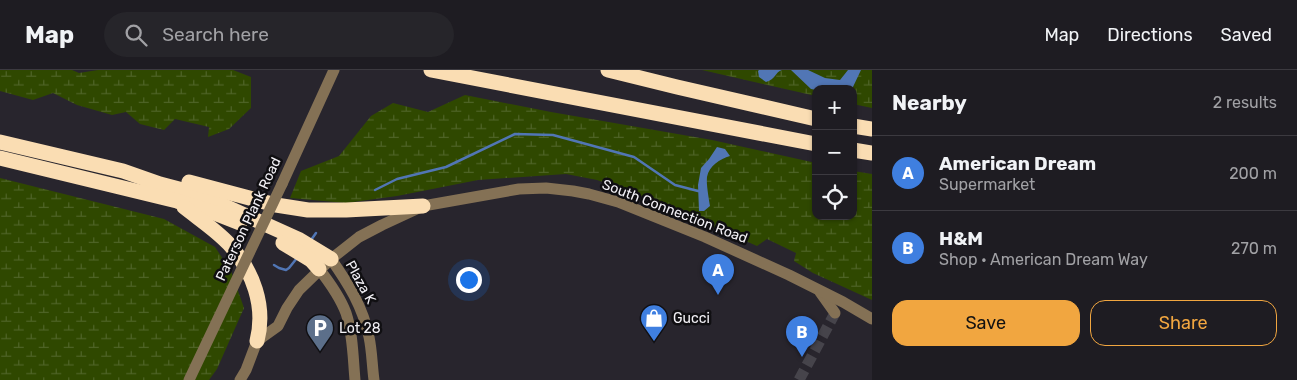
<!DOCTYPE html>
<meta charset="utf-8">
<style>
body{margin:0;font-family:Rubik,sans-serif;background:#26252a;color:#f1f3f6}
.controls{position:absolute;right:15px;top:15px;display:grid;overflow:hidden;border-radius:10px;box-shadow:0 1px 4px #0004}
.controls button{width:45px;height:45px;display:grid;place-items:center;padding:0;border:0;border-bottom:1px solid #3c3a40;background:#1e1c22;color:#f1f3f6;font:25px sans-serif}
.you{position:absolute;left:468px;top:209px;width:18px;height:18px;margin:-12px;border:4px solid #fff;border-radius:50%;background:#1a73e8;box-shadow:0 0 0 8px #1a73e833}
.badge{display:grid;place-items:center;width:32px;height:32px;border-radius:50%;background:#f1a640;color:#fff;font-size:16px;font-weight:700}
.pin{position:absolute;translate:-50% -41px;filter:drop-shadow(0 1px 2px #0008)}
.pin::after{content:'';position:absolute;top:26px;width:18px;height:15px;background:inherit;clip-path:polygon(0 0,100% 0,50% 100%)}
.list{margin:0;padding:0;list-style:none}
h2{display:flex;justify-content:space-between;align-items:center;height:65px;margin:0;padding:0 20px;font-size:21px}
h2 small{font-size:16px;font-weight:400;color:#a1a1a5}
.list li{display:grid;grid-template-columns:32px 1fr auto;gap:15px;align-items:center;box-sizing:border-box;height:75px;padding:0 20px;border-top:1px solid #3c3a40}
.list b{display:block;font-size:19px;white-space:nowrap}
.list p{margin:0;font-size:16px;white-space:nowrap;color:#a1a1a5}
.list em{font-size:16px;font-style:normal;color:#a1a1a5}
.actions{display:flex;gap:10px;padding:15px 20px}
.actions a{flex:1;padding:11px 0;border:1px solid #f1a640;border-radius:15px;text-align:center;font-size:18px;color:#f1a640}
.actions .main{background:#f1a640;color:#111}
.icon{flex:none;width:28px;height:28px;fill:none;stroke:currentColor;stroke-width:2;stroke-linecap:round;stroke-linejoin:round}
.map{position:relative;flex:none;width:872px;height:310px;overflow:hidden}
header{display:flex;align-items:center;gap:30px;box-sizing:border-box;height:70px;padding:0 25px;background:#1e1c22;border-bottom:1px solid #3c3a40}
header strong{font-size:24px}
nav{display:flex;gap:28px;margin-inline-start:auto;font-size:18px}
.search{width:350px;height:45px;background:#26252a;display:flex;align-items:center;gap:12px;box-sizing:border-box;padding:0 18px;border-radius:28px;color:#a1a1a5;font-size:19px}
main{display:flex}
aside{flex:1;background:#1e1c22}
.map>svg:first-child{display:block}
.wetland{fill:url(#wetland-marsh)}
.water{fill:#5176b5}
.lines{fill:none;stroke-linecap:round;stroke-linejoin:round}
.stream{stroke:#5176b5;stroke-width:2.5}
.minor-tunnel{stroke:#46444b;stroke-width:11;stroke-dasharray:11 5.5;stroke-linecap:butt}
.minor{stroke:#847155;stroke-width:11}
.highway{stroke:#faddb3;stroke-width:15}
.minor-bridge{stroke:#847155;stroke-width:11}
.labels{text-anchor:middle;stroke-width:5;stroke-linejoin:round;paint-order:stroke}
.street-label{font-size:14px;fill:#f3f1f6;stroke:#100f12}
.poi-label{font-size:14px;fill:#f3f1f6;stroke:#100f12;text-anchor:start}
</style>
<header>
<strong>Map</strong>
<div class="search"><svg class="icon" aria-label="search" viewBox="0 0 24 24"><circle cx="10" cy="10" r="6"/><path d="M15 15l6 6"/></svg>Search here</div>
<nav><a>Map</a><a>Directions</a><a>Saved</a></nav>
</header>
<main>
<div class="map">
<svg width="872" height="310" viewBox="0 0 872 310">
<defs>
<pattern id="wetland-marsh" width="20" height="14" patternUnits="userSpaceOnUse" patternTransform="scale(1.25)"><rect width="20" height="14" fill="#2f4800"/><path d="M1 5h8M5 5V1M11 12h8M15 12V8" fill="none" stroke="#4e6326"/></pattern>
</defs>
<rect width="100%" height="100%" fill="#28252d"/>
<g class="wetland">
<polygon points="0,0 72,0 79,3 98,0 233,0 251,7 251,38 229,59 208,67 209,57 175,49 164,60 140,54 126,42 112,45 77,35 53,23 33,30 0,21"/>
<polygon points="702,0 872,0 872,38 853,34 853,19 816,19 816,26"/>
<polygon points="465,25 551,42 712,70 816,93 816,146 853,146 853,101 872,104 872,230 813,203 794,191 796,183 767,169 757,176 645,127 597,110 566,104 478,110 397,126 346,133 290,128 301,101 339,86 371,46 393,33 428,42"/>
<polygon points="0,108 164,149 215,177 231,201 244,238 217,299 209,310 0,310"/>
</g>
<g class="water">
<path d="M759,0H782C775,2 776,9 766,12L759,7L758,1Z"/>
<polygon points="791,0 808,0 825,8 840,10 848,0 861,0 852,19 816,19 816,20 811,19"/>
<path d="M717,77L725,79L730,86C720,89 709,96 707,107C706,113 709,130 710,136L704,141H699L698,115L701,98L709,89Z"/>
</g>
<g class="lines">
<g class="stream">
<polyline points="375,120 397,109 446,97 515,64 553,65 634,87 675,115 698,121 699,121"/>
<polyline points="311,170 316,163"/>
<polyline points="274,195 279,198 286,200 289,198 297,188"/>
</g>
<polyline class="minor-tunnel" points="799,310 835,243"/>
<g class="minor">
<polyline points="282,114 334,0"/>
<path d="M331,189C348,213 363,237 369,267C372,281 372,295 374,310"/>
<path d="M319,199C330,213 340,227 346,243C353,264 353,288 355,310"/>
<polyline points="820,222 835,243"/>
<polyline points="240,310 246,300 257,271 278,256 287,238 299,220 331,189 359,167 382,155 423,136 519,119 546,118 573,121 589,124 618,132 705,167 789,205 843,232 872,249"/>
</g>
<g class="highway">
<polyline points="431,0 816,74"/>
<polyline points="608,0 677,17 816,49"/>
<polyline points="853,56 872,59"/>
<polyline points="0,72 123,101 160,114 198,124 298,169 331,189"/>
<polyline points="853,80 872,83"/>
<polyline points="0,88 177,131 212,142 240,153"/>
<polyline points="189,112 276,135 308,140 346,140 423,136"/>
<path d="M184,137C199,149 216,160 229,174C253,201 266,236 257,271"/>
<polyline points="283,173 311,190 319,199"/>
</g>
<polyline class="minor-bridge" points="189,310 282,114"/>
</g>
<defs>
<g id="shop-pin" transform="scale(1.4375)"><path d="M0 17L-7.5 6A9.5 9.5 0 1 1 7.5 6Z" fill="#3f7fe0" stroke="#100f12"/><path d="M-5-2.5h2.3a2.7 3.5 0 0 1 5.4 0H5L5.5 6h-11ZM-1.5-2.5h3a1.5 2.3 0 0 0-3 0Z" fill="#fff"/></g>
<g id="parking-pin" transform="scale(1.4375)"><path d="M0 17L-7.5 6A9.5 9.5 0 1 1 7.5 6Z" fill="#5c6f8a" stroke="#100f12"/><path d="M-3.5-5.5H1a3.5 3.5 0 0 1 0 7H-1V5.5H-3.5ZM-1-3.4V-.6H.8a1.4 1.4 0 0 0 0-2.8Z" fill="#fff"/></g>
</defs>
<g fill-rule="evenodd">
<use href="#shop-pin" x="654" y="248"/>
<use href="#parking-pin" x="320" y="258"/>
</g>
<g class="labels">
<g class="street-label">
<text transform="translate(675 141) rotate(21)" y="5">South Connection Road</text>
<text transform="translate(248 149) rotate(-65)" y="5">Paterson Plank Road</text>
<text transform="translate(361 212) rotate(61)" y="5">Plaza K</text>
</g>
<g class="poi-label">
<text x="673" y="253">Gucci</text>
<text x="339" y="263">Lot 28</text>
</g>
</g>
</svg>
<div class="controls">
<button>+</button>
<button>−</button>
<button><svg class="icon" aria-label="locate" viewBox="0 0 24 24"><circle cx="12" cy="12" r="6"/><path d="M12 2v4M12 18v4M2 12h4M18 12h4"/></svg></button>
</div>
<div class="you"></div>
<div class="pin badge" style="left:718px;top:225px;background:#3f7fe0">A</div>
<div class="pin badge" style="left:802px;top:287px;background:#3f7fe0">B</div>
</div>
<aside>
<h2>Nearby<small>2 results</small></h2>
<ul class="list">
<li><span class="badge" style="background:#3f7fe0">A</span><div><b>American Dream</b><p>Supermarket</p></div><em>200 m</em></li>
<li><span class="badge" style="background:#3f7fe0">B</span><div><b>H&amp;M</b><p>Shop · American Dream Way</p></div><em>270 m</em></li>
</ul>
<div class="actions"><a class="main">Save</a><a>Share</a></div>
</aside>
</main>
